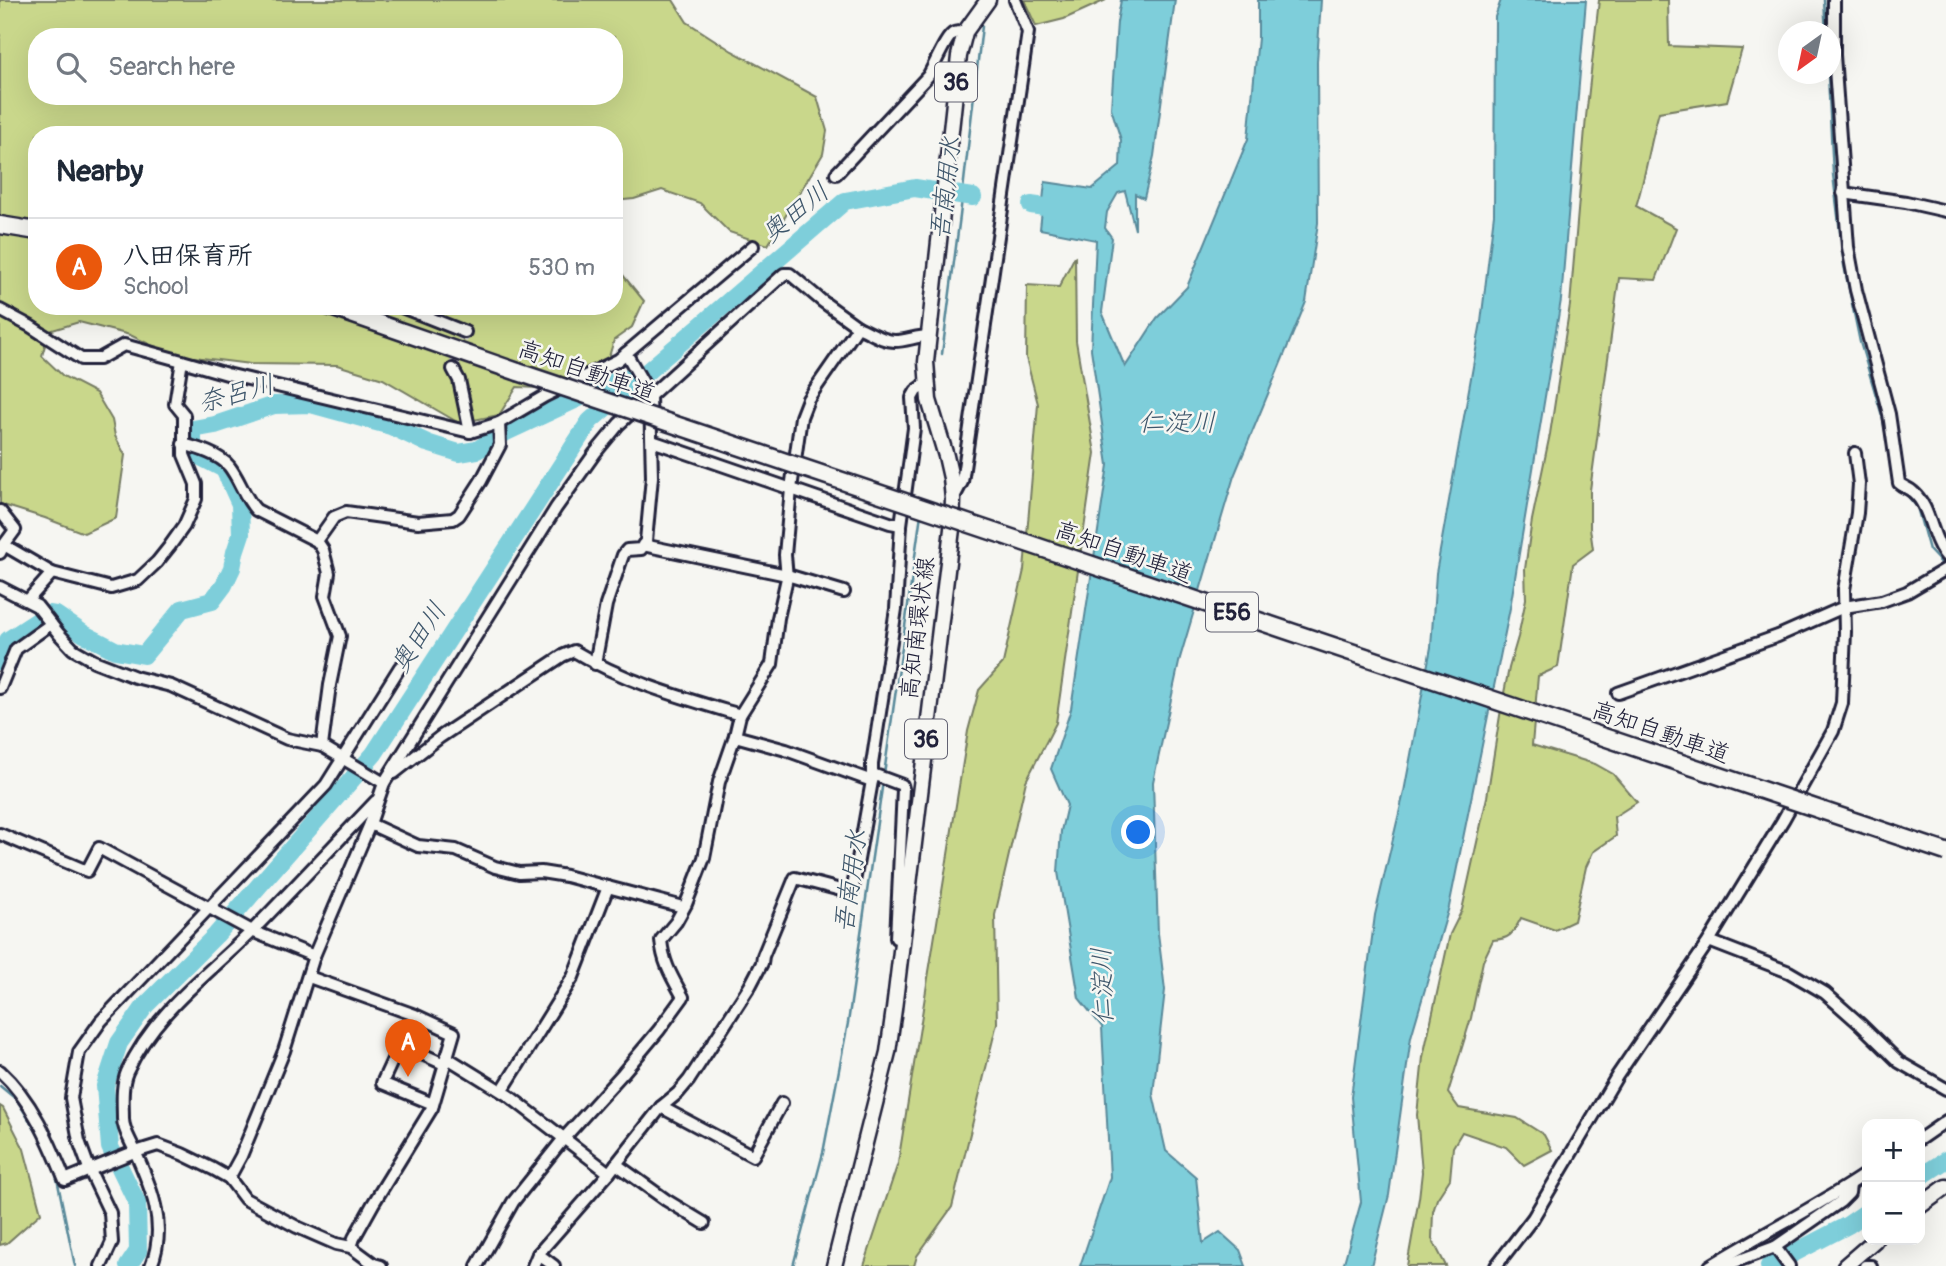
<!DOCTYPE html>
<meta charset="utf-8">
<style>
body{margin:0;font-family:Pangolin,"Klee One",sans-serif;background:#f2f2f3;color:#1f2937}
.controls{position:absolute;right:21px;bottom:21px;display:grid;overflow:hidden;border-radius:14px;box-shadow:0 7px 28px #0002}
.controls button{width:63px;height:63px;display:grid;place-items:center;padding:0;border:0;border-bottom:2px solid #e0e1e3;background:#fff;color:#1f2937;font:35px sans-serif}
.compass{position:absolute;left:1778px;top:21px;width:63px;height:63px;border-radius:50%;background:#fff;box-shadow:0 7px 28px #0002;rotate:213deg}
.you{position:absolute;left:1139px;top:833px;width:24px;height:24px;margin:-18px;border:5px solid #fff;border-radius:50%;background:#1a73e8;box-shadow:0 0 0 10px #1a73e833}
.badge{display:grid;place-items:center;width:46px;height:46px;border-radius:50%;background:#ea580c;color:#fff;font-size:23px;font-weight:700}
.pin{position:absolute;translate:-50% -58px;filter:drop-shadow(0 2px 4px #0008)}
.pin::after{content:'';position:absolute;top:37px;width:24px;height:21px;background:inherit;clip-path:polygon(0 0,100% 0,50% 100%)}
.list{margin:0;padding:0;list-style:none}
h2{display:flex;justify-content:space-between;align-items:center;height:91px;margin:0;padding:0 28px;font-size:30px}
h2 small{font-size:23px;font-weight:400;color:#747a83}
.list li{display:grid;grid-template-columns:46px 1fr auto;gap:21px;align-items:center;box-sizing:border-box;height:98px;padding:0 28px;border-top:2px solid #e0e1e3}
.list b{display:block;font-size:26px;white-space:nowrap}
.list p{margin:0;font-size:23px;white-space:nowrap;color:#747a83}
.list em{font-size:23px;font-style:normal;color:#747a83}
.icon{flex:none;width:38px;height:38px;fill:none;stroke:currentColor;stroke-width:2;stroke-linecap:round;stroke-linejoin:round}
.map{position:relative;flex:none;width:1946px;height:1266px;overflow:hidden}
.search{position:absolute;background:#fff;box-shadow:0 7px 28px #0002;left:28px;top:28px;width:595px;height:77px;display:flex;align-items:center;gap:18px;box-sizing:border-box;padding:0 24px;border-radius:28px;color:#747a83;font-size:26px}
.panel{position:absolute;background:#fff;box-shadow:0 7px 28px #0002;left:28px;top:126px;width:595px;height:189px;border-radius:28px}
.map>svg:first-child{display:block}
.green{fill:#c9d78b;stroke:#767c63;stroke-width:2;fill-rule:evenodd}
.water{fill:#7eceda;stroke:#59899a;stroke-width:2}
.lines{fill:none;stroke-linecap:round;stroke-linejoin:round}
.stream{stroke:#59899a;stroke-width:2.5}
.river{stroke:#7eceda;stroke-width:18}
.minor-tunnel{stroke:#cccccd;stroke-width:10;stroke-dasharray:10 5;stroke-linecap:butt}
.minor-casing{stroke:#22223b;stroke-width:16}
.major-casing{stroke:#22223b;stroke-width:19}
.highway-casing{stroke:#22223b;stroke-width:21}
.minor{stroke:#f6f6f2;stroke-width:10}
.major{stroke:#f6f6f2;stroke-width:14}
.highway{stroke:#f6f6f2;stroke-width:16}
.highway-bridge-casing{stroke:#22223b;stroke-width:21;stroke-linecap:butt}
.highway-bridge{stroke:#f6f6f2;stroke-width:16}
.labels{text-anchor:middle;stroke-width:5;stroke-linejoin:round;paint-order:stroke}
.shield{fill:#f6f6f2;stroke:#626272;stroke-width:2}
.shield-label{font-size:23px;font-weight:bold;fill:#22223b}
.street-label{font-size:24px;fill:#22223b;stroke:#f6f6f2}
.water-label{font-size:26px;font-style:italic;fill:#3e566b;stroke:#f6f6f2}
</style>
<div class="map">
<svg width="1946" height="1266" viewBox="0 0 1946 1266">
<rect width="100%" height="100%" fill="#f6f6f2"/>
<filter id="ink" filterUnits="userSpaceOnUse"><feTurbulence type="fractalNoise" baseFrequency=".0143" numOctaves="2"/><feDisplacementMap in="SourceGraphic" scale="14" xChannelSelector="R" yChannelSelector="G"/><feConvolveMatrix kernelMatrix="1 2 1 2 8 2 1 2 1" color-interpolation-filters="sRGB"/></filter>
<g filter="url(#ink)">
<g class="green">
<path d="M0,0H673L687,22L732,51L817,97L827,131L823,154L768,245L729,232L700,203L662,190L634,199L614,201V135H37V306H614V264L644,301L632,327L614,340L605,370L582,390L517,387L499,415L459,423L383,379L337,365L250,364L170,354L130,335L79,322L49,331L42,356L63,376L96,393L112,420L115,436L125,455L116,518L84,533L45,518L0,504ZM37,37H614V96H37Z"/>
<polygon points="1024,0 1106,0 1064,19 1036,26"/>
<path d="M1599,0H1668L1669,46L1742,49L1727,101L1659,112C1650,143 1646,175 1636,206L1676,228L1656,280L1619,278L1590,490V528L1593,549L1573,564L1558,667L1538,676L1532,745L1595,764L1613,774L1637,802L1614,817L1616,836L1593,852L1586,867L1574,921L1555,930L1521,918C1513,933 1511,939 1493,940L1483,961L1471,1018L1448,1093L1459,1108L1517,1118L1544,1135L1552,1150L1524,1165L1506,1147L1462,1132L1453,1147L1450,1179L1437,1199L1433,1212L1432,1239L1446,1266H1407L1419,1198L1422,1172L1417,1115L1423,1057L1450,934L1462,910L1487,797L1502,703L1509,668L1518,637L1526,599L1525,569L1532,520L1550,434L1570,305L1586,117Z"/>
<polygon points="1075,256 1076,341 1095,453 1056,723 1026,781 995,915 997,1023 952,1207 917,1256 914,1266 864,1266 898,1163 968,731 979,690 1003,663 1024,570 1038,404 1026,358 1027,285 1059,287"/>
<polygon points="0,1106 3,1108 24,1149 41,1213 7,1243 0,1245"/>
</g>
<g class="water">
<polygon points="1121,0 1175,0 1154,156 1144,198 1135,194 1135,230 1125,191 1118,193 1107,212 1105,228 1112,238 1102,312 1125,367 1157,318 1187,287 1248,139 1258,38 1258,0 1321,0 1317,62 1318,223 1306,302 1234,476 1180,658 1153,782 1158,933 1165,990 1153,1094 1166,1151 1196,1177 1203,1243 1220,1232 1240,1250 1246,1266 1080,1266 1110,1177 1102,1027 1079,998 1058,872 1061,831 1067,805 1051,769 1071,709 1108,465 1091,349 1096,240 1040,229 1045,182 1092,189 1120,166 1121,140 1111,108 1117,22"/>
<polygon points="1501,0 1586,0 1561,300 1510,608 1449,907 1411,1037 1389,1195 1371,1266 1343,1266 1361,1202 1351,1097 1375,915 1404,792 1431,647 1436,573 1481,322 1494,214 1495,17"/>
</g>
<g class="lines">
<g class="stream">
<polyline points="1824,0 1826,32"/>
<polyline points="1828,74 1833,174 1844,265 1860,342 1883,419 1894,485 1897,487"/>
<polyline points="942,354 960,216 982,26"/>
<polyline points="1905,493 1917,507 1929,550 1943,565"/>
<polyline points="884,774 921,514"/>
<polyline points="0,1086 17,1100 44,1144"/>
<polyline points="55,1169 75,1266"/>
<polyline points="793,1266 823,1153 848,1023 883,781"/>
</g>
<g class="river">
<polyline points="1031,205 1065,210"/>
<polyline points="0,661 8,640 48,614 56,615 84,634 115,650 144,655 182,609 212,601 224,585 232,568 235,552 241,534 240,504 224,469 193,453 193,429 215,425 274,405 311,404 391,426 427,443 459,453 477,450 506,432 611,383 642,374"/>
<polyline points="1920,1177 1946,1160"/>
<polyline points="128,1266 138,1251 137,1203 110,1147 105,1086 119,1043 145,1006 216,935 374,754 590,421 845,201 915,188 973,197"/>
<polyline points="1769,1266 1848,1225 1867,1212"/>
</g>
<polyline class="minor-tunnel" points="453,369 465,332"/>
<g class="minor-casing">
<g id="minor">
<path d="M1834,0V55L1848,247L1856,290L1889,414L1899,483C1903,487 1909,488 1913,492C1931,507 1931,539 1946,556"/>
<path d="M836,174L928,76C934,67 946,36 954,33C957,32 962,32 965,32"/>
<polyline points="1843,193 1906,202 1946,211"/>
<polyline points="399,306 465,332"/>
<polyline points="0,310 30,326 81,359 99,359 124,345 182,361"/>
<polyline points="453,369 459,380 470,432"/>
<polyline points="652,441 890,523 901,525"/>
<path d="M183,444C197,448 219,454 229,466C240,480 244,497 256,510L317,541L323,550L329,573L325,596L340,636L330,685L322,746"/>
<polyline points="953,499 962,482 1028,32 1015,0"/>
<polyline points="0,511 15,530 4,545"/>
<polyline points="317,541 334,517 346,512 418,522 453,519 459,515 481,481 500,445 499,423"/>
<polyline points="643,545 787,575 844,592"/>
<polyline points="0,553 4,545 52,573"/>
<polyline points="0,587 37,606 59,634 73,649 94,661 135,677 171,686 287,739 322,746 384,783"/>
<polyline points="28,600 52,573 111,588 138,580 157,562 169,547 184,526 196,499 196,484 184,455 184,415 175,404 182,361 227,374 470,432 499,423 545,396 618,360 753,246"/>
<polyline points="595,664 606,605 623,555 627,550 641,549 646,541 652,477 650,395 626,353"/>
<polyline points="0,688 16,649 51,624"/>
<polyline points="1618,693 1778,636 1844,607 1882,601 1907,592 1946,569"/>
<polyline points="735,736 786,750 872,781"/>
<path d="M394,773L440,737L562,656L574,651C625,682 683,698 740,715"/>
<polyline points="370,824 418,846 456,850 495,867 519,873 541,872 566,876 683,907"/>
<polyline points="0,834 87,871 99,848 252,931 314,956"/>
<polyline points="896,938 903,789 902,785 875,775 872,772 872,764 896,609 901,525 914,428 912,398 916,391 926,384"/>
<polyline points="1709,941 1789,972 1825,993 1860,1024 1899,1062 1946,1089"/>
<polyline points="309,977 415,1015 454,1033 432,1108 373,1204 354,1238 351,1247"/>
<polyline points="446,1057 509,1096 609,1173"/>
<path d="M0,1071C32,1100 49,1141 65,1180L129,1154L158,1145L182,1154L213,1169L229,1178L245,1199L297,1227L336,1244L351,1247L374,1264L381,1266"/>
<polyline points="502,1091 573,977 608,887"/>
<polyline points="433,1104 382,1083 400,1044 444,1064"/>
<polyline points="661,1107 753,1156 782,1103"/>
<polyline points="1920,1139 1946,1121"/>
<polyline points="616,1164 666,1200 704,1223"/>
<polyline points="229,1178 241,1156 284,1051 314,956 370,824 384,783 556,508 595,453 619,424 784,274 790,274 822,301 858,327"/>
<polyline points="1775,1247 1789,1266"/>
<polyline points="538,1254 554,1266"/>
<polyline points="101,1266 112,1242 110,1213 90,1171 79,1141 71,1098 79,1052 101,1021 326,785 400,667"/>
<path d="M151,1266C168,1225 151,1187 134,1149C130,1140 123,1129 123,1119C123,1104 121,1086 127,1072C154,1012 209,974 254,929C295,887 335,844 376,801"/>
<path d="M477,1266L513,1202L565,1137L623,1073L659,1030L683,997C672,977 663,963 661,940L676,922L686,904L704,858L719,782L735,736L740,715L772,664L778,618L787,578L785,555L791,489L801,417L808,399L858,327C870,332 882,341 895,341C907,341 916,336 929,336"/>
<polyline points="533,1266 538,1254 609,1173 661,1107 678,1093 689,1080 750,986 762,963 763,956 795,878 852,893 872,781 872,772"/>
<polyline points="1496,1266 1533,1218 1617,1076 1709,941 1783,820 1833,731 1842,703 1845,632 1844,590 1857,513 1859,484 1855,453"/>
<path d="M1710,1266C1762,1234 1817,1207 1867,1173"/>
<polyline points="1716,1266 1729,1264 1775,1247 1840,1202 1849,1193 1850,1185"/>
<polyline points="1865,1266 1871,1266"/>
</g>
</g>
<g class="major-casing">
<g id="major">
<polyline points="1920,1206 1946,1187"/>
<polyline points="834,1266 888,1052 894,1009 952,529 953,499 951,478 946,456 929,400 926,362 959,56 965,32 988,0"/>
<polyline points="1845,1266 1875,1240"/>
</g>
</g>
<g class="highway-casing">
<g id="highway">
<polyline points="0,225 37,231"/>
<polyline points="328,306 518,372"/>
</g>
</g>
<use href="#minor" class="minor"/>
<use href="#major" class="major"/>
<use href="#highway" class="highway"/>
<g class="highway-bridge-casing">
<polyline id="highway-bridge" points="518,372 1946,852"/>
</g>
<use href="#highway-bridge" class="highway-bridge"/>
</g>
</g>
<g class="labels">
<g class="shield">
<rect x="935" y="62.5" width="42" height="39" rx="5"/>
<rect x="1206" y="592.5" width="52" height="39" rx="5"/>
<rect x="905" y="719.5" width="42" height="39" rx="5"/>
</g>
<g class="shield-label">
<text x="956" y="90">36</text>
<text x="1232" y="620">E56</text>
<text x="926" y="747">36</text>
</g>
<g class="street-label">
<text transform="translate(587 371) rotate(19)" y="8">高知自動車道</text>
<text transform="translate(1124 552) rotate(19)" y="8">高知自動車道</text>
<text transform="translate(917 628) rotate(-83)" y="8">高知南環状線</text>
<text transform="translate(1661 732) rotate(19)" y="8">高知自動車道</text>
</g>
<g class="water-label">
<text transform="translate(945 188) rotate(-83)" y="9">吾南用水</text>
<text transform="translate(795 212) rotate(-39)" y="9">奥田川</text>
<text transform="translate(236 393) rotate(-15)" y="9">奈呂川</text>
<text x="1177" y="431">仁淀川</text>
<text transform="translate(418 637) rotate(-57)" y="9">奥田川</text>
<text transform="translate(850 881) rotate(-82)" y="9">吾南用水</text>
<text transform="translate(1102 986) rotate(-92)" y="9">仁淀川</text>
</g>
</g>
</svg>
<div class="controls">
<button>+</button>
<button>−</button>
</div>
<svg class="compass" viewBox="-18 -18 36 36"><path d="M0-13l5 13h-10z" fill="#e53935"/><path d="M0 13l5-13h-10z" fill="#747a83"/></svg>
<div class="you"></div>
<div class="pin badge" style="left:408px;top:1077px">A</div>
<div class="search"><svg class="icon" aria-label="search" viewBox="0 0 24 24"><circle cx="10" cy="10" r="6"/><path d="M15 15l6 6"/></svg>Search here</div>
<section class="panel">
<h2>Nearby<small></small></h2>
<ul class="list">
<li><span class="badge">A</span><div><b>八田保育所</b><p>School</p></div><em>530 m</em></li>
</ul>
</section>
</div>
